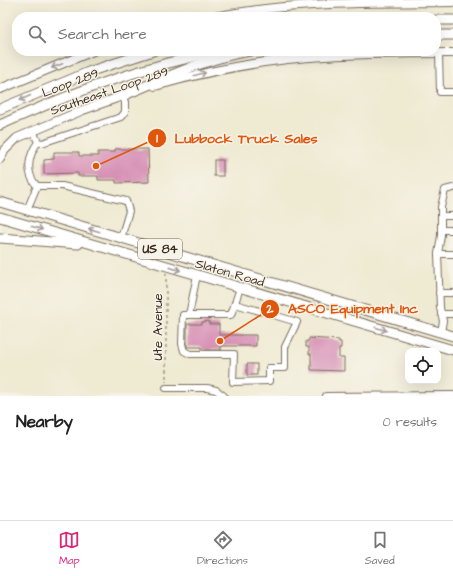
<!DOCTYPE html>
<style>
body{margin:0;font-family:"Architects Daughter",sans-serif;background:#f2f2f2;color:#222}
.controls{position:absolute;right:12px;bottom:12px;display:grid;overflow:hidden;border-radius:8px;box-shadow:0 4px 16px #0002}
.controls button{width:36px;height:36px;display:grid;place-items:center;padding:0;border:0;border-bottom:1px solid #e0e0e0;background:#fff;color:#222;font:20px sans-serif}
.list{margin:0;padding:0;list-style:none}
h2{display:flex;justify-content:space-between;align-items:center;height:52px;margin:0;padding:0 16px;font-size:17px}
h2 small{font-size:13px;font-weight:400;color:#767676}
.icon{flex:none;width:22px;height:22px;fill:none;stroke:currentColor;stroke-width:2;stroke-linecap:round;stroke-linejoin:round}
.map{position:relative;flex:none;width:453px;height:396px;overflow:hidden}
.search{position:absolute;background:#fff;box-shadow:0 4px 16px #0002;left:12px;right:12px;top:12px;height:44px;display:flex;align-items:center;gap:10px;box-sizing:border-box;padding:0 14px;border-radius:16px;color:#767676;font-size:15px}
.sheet{height:124px;background:#fff}
nav{display:flex;justify-content:space-around;align-items:center;box-sizing:border-box;height:56px;border-top:1px solid #e0e0e0;background:#fff;font-size:11px;color:#767676}
nav a{display:grid;justify-items:center;gap:2px}
nav .on{color:#db2777}
.map>svg:first-child{display:block}
.building{fill:#d68cb4}
.lines{fill:none;stroke-linecap:round;stroke-linejoin:round}
.minor-casing{stroke:#7a6d5d;stroke-width:8}
.major-casing{stroke:#7a6d5d;stroke-width:10}
.highway-casing{stroke:#7a6d5d;stroke-width:11}
.path{stroke:#7a6d5d;stroke-width:1;stroke-dasharray:3 3;stroke-linecap:butt}
.minor{stroke:#fff;stroke-width:6}
.major{stroke:#fff;stroke-width:8}
.highway{stroke:#fff;stroke-width:9}
.oneway{stroke:#a79f9a}
.labels{text-anchor:middle;stroke-width:3;stroke-linejoin:round;paint-order:stroke}
.shield{fill:#f7f3e8;stroke:#73665b;stroke-width:1}
.shield-label{font-size:12px;font-weight:bold;fill:#3b2a1e}
.street-label{font-size:13px;fill:#3b2a1e;stroke:#f7f3e8}
.leader{fill:none;stroke:#df570d;stroke-width:1.5}
.callout-dot{fill:#df570d;stroke:#f7f3e8;stroke-width:1.5}
.mark-label{font-size:12px;text-anchor:middle;font-weight:bold;fill:#fff}
.callout-label{font-size:14px;text-anchor:middle;font-weight:bold;fill:#df570d;stroke:#f7f3e8;stroke-width:3;stroke-linejoin:round;paint-order:stroke}
</style>
<div class="map">
<svg width="453" height="396" viewBox="0 0 453 396">
<rect width="100%" height="100%" fill="#f7f3e8"/>
<filter id="ink" filterUnits="userSpaceOnUse"><feTurbulence type="fractalNoise" baseFrequency=".025" numOctaves="2"/><feDisplacementMap in="SourceGraphic" scale="8" xChannelSelector="R" yChannelSelector="G"/><feConvolveMatrix kernelMatrix="1 2 1 2 8 2 1 2 1" color-interpolation-filters="sRGB"/></filter>
<filter id="wash" filterUnits="userSpaceOnUse"><feTurbulence type="fractalNoise" baseFrequency=".012" numOctaves="4" result="noise"/><feDisplacementMap in="SourceGraphic" scale="16" xChannelSelector="R" yChannelSelector="G"/><feGaussianBlur stdDeviation="0.9" result="paint"/><feColorMatrix in="noise" values="0 0 0 0 0 0 0 0 0 0 0 0 0 0 0 0 0 1.4 0 .05"/><feComposite in="paint" operator="in"/></filter>
<g filter="url(#wash)">
<rect width="100%" height="100%" fill="#efead2"/>
<g id="blocks">
<g class="building">
<polygon points="115,149 148,149 149,182 116,183 116,180 98,180 98,176 78,176 78,173 44,174 44,160 54,159 54,152 79,152 79,156 98,156 98,152 115,152"/>
<rect x="214" y="160" width="9" height="16"/>
<polygon points="209,321 209,324 219,324 219,335 256,335 256,346 221,346 221,350 202,350 202,347 187,347 187,324 202,324 202,322"/>
<polygon points="309,338 339,340 339,342 341,342 341,348 339,348 339,358 344,358 344,371 311,370 311,354 309,354 309,347 306,347 306,341 309,341"/>
<rect x="247" y="364" width="10" height="11"/>
</g>
</g>
</g>
<g filter="url(#ink)">
<use href="#blocks" fill-opacity="0" stroke="#7a6d5d" stroke-width="1"/>
<g class="lines">
<g class="minor-casing">
<g id="minor">
<polyline points="439,53 440,92 453,92"/>
<polyline points="33,131 38,142 42,143 121,117 125,112 125,102 122,96"/>
<path d="M38,142C28,156 25,173 37,186H62L126,201L129,211L121,238"/>
<polyline points="27,210 37,186"/>
<polyline points="441,216 453,216"/>
<polyline points="441,230 453,230"/>
<polyline points="438,254 453,254"/>
<polyline points="197,275 189,315 183,315 182,344 184,351 190,354 234,354 233,382 269,381 269,368 285,368 285,347 297,322 270,314 275,298"/>
<polyline points="439,293 453,293"/>
<polyline points="235,304 270,314"/>
<polyline points="441,314 453,314"/>
<polyline points="189,315 231,315 240,288"/>
<polyline points="441,332 443,321 440,308 438,254 441,235 441,207 445,190 453,188"/>
<polyline points="166,388 207,388 216,390 224,396"/>
<polyline points="326,396 453,395"/>
</g>
</g>
<g class="major-casing">
<g id="major">
<path d="M214,17C293,1 373,3 453,2"/>
<path d="M155,86C211,70 267,59 325,56C368,53 410,53 453,53"/>
<polyline points="0,89 93,51"/>
<polyline points="0,159 4,151 17,138 83,110 128,94"/>
</g>
</g>
<g class="highway-casing">
<g id="highway">
<polyline points="436,20 453,20"/>
<polyline points="436,35 453,35"/>
<path d="M122,96C164,79 205,58 250,51"/>
<polyline points="0,109 91,71 153,51"/>
<path d="M0,125C71,93 144,65 222,51"/>
<polyline points="0,202 453,336"/>
<polyline points="0,217 453,350"/>
<polyline points="0,238 78,244"/>
</g>
</g>
<polyline class="path" points="166,273 166,382"/>
<use href="#minor" class="minor"/>
<use href="#major" class="major"/>
<use href="#highway" class="highway"/>
</g>
<defs><path id="oneway-shaft" d="M-6 0H5M1.5-3L5.5 0L1.5 3" fill="none" stroke-width="1.6" stroke-linecap="round" stroke-linejoin="round"/></defs>
<g class="oneway">
<use href="#oneway-shaft" transform="translate(57 66) rotate(159)"/>
<use href="#oneway-shaft" transform="translate(200 74) rotate(-14)"/>
<use href="#oneway-shaft" transform="translate(25 98) rotate(156)"/>
<use href="#oneway-shaft" transform="translate(37 228) rotate(16)"/>
<use href="#oneway-shaft" transform="translate(94 230) rotate(-164)"/>
<use href="#oneway-shaft" transform="translate(175 269) rotate(16)"/>
<use href="#oneway-shaft" transform="translate(381 329) rotate(16)"/>
</g>
</g>
<g class="labels">
<rect class="shield" x="138" y="239" width="44" height="20" rx="3"/>
<g class="shield-label">
<text x="160" y="253">US 84</text>
</g>
<g class="street-label">
<text transform="translate(70 82) rotate(-21)" y="5">Loop 289</text>
<text transform="translate(109 90) rotate(-19)" y="5">Southeast Loop 289</text>
<text transform="translate(230 272) rotate(16)" y="5">Slaton Road</text>
<text transform="translate(157 327) rotate(-90)" y="5">Ute Avenue</text>
</g>
</g>
<path class="leader" d="M96 166L157 138M220 341L270 309"/>
<g class="callout-dot">
<circle cx="96" cy="166" r="4"/>
<circle cx="220" cy="341" r="4"/>
<circle cx="157" cy="138" r="10"/>
<circle cx="270" cy="309" r="10"/>
</g>
<g class="mark-label">
<text x="157" y="142">1</text>
<text x="270" y="313">2</text>
</g>
<g class="callout-label">
<text x="246" y="143">Lubbock Truck Sales</text>
<text x="353" y="313">ASCO Equipment Inc</text>
</g>
</svg>
<div class="controls">
<button><svg class="icon" aria-label="locate" viewBox="0 0 24 24"><circle cx="12" cy="12" r="6"/><path d="M12 2v4M12 18v4M2 12h4M18 12h4"/></svg></button>
</div>
<div class="search"><svg class="icon" aria-label="search" viewBox="0 0 24 24"><circle cx="10" cy="10" r="6"/><path d="M15 15l6 6"/></svg>Search here</div>
</div>
<section class="sheet">
<h2>Nearby<small>0 results</small></h2>
<ul class="list">
</ul>
</section>
<nav>
<a class="on"><svg class="icon" aria-label="map" viewBox="0 0 24 24"><path d="M3 6l6-2 6 2 6-2v14l-6 2-6-2-6 2zM9 4v14M15 6v14"/></svg>Map</a>
<a><svg class="icon" aria-label="directions" viewBox="0 0 24 24"><path d="M12 3l9 9-9 9-9-9zM9 14v-3h6M13 9l2 2-2 2"/></svg>Directions</a>
<a><svg class="icon" aria-label="saved" viewBox="0 0 24 24"><path d="M7 4h10v16l-5-4-5 4z"/></svg>Saved</a>
</nav>
